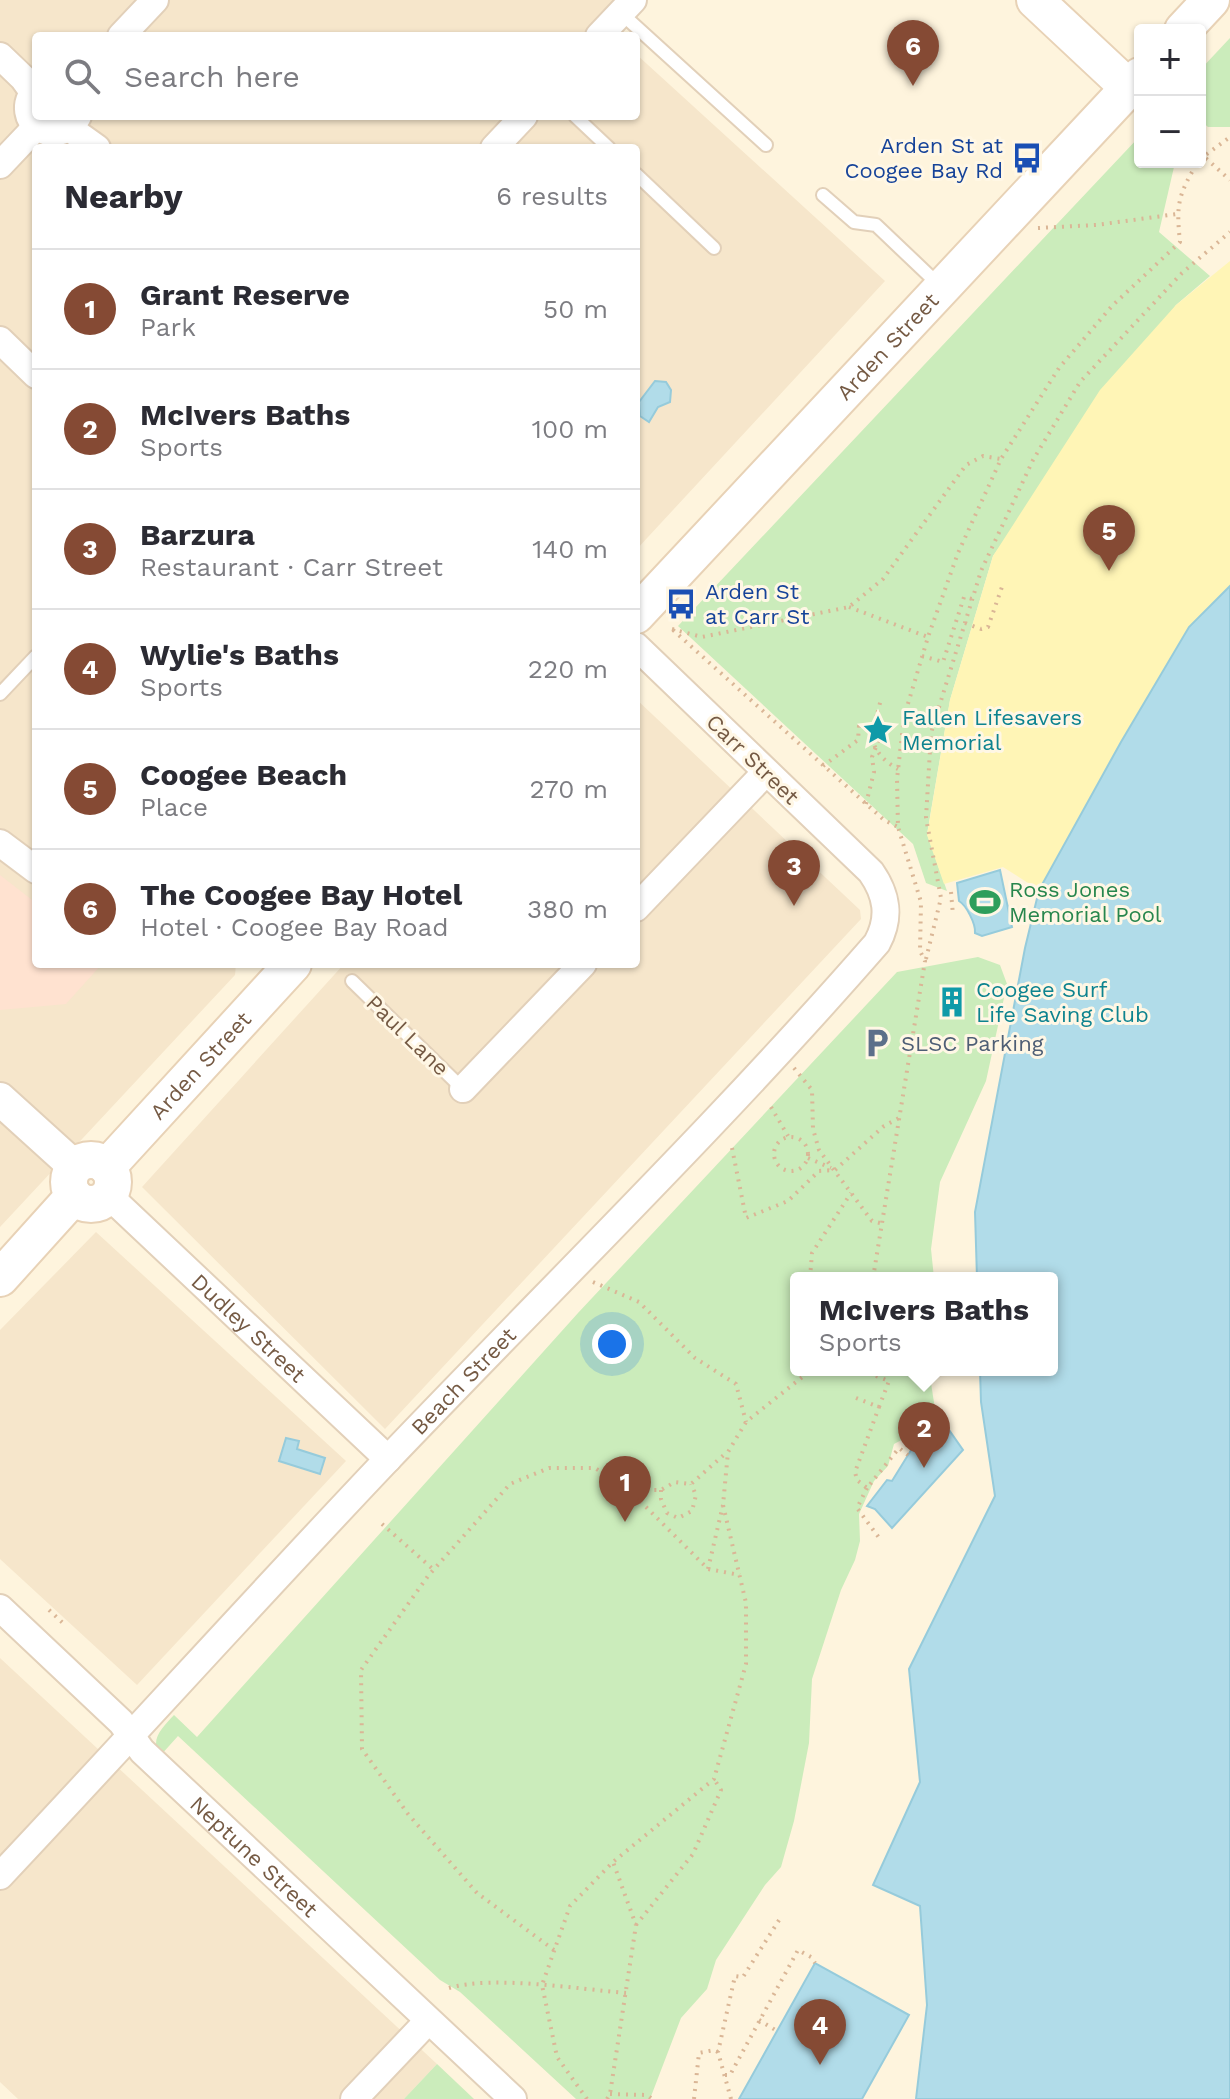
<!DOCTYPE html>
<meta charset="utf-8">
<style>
body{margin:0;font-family:"Work Sans",sans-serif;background:#f7f7f7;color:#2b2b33}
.controls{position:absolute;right:24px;top:24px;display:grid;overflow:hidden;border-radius:8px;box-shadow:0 2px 6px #0004}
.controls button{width:72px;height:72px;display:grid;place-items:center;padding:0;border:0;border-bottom:2px solid #e1e1e2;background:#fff;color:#2b2b33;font:40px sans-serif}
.you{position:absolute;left:612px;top:1344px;width:28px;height:28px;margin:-20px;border:6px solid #fff;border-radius:50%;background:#1a73e8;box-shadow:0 0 0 12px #1a73e833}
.badge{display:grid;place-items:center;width:52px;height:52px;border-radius:50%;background:#854a34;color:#fff;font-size:26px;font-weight:700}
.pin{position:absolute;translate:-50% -66px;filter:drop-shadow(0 2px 4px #0008)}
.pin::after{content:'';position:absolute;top:42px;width:28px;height:24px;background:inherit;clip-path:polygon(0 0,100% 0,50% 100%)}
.popup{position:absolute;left:790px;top:1272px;width:268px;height:104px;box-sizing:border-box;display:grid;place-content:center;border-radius:8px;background:#fff;filter:drop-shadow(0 2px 6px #0005);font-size:26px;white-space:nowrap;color:#7c7c81}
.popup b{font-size:30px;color:#2b2b33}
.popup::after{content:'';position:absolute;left:50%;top:100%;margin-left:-16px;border:16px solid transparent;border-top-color:#fff}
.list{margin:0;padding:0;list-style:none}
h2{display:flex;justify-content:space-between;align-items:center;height:104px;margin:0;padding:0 32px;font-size:34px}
h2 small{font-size:26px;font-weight:400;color:#7c7c81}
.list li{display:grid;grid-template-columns:52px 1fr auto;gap:24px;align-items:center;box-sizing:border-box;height:120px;padding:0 32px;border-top:2px solid #e1e1e2}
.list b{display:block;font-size:30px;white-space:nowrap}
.list p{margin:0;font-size:26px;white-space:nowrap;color:#7c7c81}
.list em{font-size:26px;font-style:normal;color:#7c7c81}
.icon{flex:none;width:44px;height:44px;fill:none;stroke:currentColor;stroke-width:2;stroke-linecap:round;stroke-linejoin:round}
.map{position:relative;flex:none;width:1230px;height:2099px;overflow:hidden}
.search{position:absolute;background:#fff;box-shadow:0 2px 6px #0004;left:32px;top:32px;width:608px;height:88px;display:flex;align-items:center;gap:20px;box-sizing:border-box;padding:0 28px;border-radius:8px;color:#7c7c81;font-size:30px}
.panel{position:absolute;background:#fff;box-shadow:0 2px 6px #0004;left:32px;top:144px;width:608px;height:824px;border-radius:8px}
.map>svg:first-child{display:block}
.residential{fill:#f6e6cb}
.commercial{fill:#ffe2d0}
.green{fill:#cbecbb}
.sand{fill:#fff5b6}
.water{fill:#b1dce9;stroke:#96cbdb;stroke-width:2}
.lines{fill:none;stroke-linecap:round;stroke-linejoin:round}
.service-casing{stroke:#e2d0b9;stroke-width:16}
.minor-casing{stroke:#e2d0b9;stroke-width:30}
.tertiary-casing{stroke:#e2d0b9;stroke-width:36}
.secondary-casing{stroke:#e8d2b6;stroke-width:40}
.path{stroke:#dab696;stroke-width:4;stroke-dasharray:2 6;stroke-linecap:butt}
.service{stroke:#fff;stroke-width:12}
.minor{stroke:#fff;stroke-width:26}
.tertiary{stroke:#fff;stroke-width:32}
.secondary{stroke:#fff;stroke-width:36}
.labels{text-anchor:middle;stroke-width:6;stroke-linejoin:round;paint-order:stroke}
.transit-label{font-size:22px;fill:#164399;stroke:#fff7e5;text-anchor:end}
.street-label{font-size:22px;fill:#755a44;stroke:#fff7e5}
.culture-label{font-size:22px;fill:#0d838f;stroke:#fff7e5;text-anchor:start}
.leisure-label{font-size:22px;fill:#27864d;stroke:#fff7e5;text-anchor:start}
.service-label{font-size:22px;fill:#4e5e75;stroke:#fff7e5;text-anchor:start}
</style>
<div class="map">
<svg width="1230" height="2099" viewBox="0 0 1230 2099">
<rect width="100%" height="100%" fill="#fef4dd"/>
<g class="residential">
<polygon points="0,0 643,0 616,36 36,36 36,116 636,116 636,54 885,281 636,550 636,148 36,148 36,964 236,964 235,975 0,1227"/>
<polygon points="636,699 860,910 861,919 385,1429 142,1187 344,964 636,964"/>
<polygon points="96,1232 346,1461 137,1685 0,1559 0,1330"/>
<polygon points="0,1658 437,2064 404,2099 18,2099 0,2082"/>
</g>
<polygon class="commercial" points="0,875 36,903 36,964 102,964 66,1004 0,1010"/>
<g class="green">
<polygon points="1230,38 1230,127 1208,127 1200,120 1200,70"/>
<polygon points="1139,137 1140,162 1168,162 1174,167 1159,232 1210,276 1176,305 993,556 950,700 927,834 947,891 926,883 913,844 678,626"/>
<path d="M978,957L1000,965L1007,984L986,1081L940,1182L931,1249L934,1278H796V1370H929L935,1409L915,1433L894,1444L888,1466L874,1481L859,1514L860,1541L855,1560L841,1590L812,1679L809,1743L794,1821L781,1867L765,1885L716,1960L707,1989L681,2018L650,2099H576L460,1992L440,1980L178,1736L160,1756C149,1739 163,1727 174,1715L197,1737L578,1313L897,972Z"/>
<polygon points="437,2064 474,2099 404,2099"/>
</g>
<polygon class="sand" points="1230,261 1230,586 1189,627 1121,742 1039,890 1003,867 944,884 927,835 950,700 993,556 1100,390 1176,305"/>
<g class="water">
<polygon points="655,381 666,382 671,390 670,402 658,407 649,422 640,416 639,402"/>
<polygon points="1230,586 1230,2099 916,2099 927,2005 920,1906 873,1885 920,1782 909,1669 995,1496 981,1402 980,1370 1052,1370 1052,1278 977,1278 975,1212 1025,948 1039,890 1121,742 1189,627"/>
<path d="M1000,870L1012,927L982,936L975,933C976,924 966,905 959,901L957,883Z"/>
<polygon points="940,1417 963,1450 892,1528 875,1509 867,1506 887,1480 892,1481 913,1447 913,1441"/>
<polygon points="286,1438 299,1441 297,1449 325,1458 320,1474 279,1461"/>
<polygon points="815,1963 909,2015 862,2099 739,2099"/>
</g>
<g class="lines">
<g class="service-casing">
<g id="service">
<polyline points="621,13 766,145"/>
<polyline points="575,116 609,148"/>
<polyline points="636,174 714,248"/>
<polyline points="823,195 854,222 876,225 938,284"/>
<polyline points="0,694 36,656"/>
<polyline points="352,981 463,1089"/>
</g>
</g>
<g class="minor-casing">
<g id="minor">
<polyline points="121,36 155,0"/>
<polyline points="599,36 633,0"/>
<polyline points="0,56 23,78 33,92"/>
<path d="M36,89C9,120 57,153 78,116"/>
<polyline points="69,128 97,148"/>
<polyline points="494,148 524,116"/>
<polyline points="0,165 36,127"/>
<polyline points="0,340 36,375"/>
<polyline points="0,843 36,870"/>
<polyline points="636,908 766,772"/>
<polyline points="463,1089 583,964"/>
<path id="s1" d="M109,1196L388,1459"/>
<path id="s2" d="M0,1608L121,1722L142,1751L513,2099"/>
<path id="s3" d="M0,1876C129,1739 256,1598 386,1461C550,1289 721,1122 877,943C891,917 887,895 871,872L636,646"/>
<polyline points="354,2099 428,2021"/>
</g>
</g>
<g class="tertiary-casing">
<polyline id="tertiary" points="0,1099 75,1167"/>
</g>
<g class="secondary-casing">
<g id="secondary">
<polyline points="1035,0 1129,88"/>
<polyline points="1183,30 1211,0"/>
<path id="s4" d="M636,615L1140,76"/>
<circle cx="91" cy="1182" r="22"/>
<path id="s5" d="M107,1167L293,964"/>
<polyline points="0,1278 74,1196"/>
</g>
</g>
<g class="path">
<polyline points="1200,153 1230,180"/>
<polyline points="1200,159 1230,137"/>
<polyline points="1038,228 1096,225 1177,214"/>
<polyline points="849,607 928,637"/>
<polyline points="965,623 981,629 988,627 1003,584"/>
<polyline points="672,629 702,637 849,607 883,579 966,465 983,456 1001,459"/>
<polyline points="673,630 884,820 898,827"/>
<polyline points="922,656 943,662 964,597 972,599"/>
<path d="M877,715C864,737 877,758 898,769"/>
<polyline points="823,766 858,740 859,726 870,729"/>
<polyline points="866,804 874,772 872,757 883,729 877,715 881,699"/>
<polyline points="951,892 953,915"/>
<polyline points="926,959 941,898 926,818 931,733 981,571 1033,460 1080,382 1182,273 1230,232"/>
<polyline points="794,1068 812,1090 813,1129 819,1150 872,1221 884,1224"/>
<polyline points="771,1107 788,1136"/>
<circle cx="791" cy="1154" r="17"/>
<polyline points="732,1148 746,1218 788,1201 819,1171 835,1170 884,1126 901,1117"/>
<polyline points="808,1158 831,1168"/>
<polyline points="810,1278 812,1253 851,1193"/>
<path d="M873,1278L925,961L920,951L921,902L898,827L897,779L904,717L928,637L958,553L1001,459L1059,368L1112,306L1180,242C1176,204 1178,195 1198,162"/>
<polyline points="593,1282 639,1302 695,1358 736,1384 746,1422"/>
<polyline points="861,1370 889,1381 879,1407"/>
<polyline points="856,1398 879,1407 855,1472 857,1480 867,1488 899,1448 908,1455"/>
<polyline points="867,1488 857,1508 880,1539"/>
<polyline points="629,1490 708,1569 740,1575"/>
<polyline points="661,1490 661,1499 667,1513 678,1518 692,1511 696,1495 691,1484"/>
<polyline points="382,1524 434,1570"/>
<polyline points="708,1569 723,1505"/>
<polyline points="49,1610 65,1625"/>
<polyline points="636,1925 693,1854 721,1790 714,1779"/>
<polyline points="554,1950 477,1893 408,1814 362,1749 361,1670 428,1576 510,1484 549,1468 595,1468 629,1490 661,1490 675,1482 691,1484 726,1453"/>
<path d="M449,1988C493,1975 578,1989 626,1993"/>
<polyline points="759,2020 777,2031"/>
<polyline points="725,2075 730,2075 798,1950 811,1957 815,1963"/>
<polyline points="610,2094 647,2095 652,2099"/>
<polyline points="587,2099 557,2057 542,1985 570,1906 613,1862 714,1779 746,1664 746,1603 723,1505 728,1452 746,1422 811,1370"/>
<polyline points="607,2099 610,2094 636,1925 613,1862"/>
<polyline points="694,2099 699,2053 714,2050 718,2052"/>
<polyline points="731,2099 718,2052 735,1976 743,1977 781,1917"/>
</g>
<use href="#service" class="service"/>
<use href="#minor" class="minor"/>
<use href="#tertiary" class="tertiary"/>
<use href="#secondary" class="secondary"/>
</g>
<defs>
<g id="bus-bare" transform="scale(2.4)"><path d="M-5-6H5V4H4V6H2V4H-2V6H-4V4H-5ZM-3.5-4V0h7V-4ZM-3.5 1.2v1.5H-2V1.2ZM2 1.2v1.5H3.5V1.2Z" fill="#1a4fb4" stroke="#fff7e5" stroke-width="2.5" paint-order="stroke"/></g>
<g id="sight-bare" transform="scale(2.4)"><path d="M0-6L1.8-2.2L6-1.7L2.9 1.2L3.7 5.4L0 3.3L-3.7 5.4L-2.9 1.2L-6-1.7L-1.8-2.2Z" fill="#0f9aa8" stroke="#fff7e5" stroke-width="2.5" paint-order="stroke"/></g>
<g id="stadium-bare" transform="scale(2.4)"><path d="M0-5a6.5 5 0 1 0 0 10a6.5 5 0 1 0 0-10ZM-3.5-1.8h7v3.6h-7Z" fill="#2e9e5b" stroke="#fff7e5" stroke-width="2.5" paint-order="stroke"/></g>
<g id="building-bare" transform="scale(2.4)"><path d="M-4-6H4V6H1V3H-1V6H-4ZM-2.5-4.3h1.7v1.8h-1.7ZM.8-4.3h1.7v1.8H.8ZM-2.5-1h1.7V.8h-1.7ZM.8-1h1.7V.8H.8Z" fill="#0f9aa8" stroke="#fff7e5" stroke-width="2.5" paint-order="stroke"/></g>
<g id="parking-bare" transform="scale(2.4)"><path d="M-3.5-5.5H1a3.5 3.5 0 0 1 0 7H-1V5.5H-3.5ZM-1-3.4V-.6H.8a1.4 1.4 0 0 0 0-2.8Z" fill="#5c6f8a" stroke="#fff7e5" stroke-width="2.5" paint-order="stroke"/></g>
</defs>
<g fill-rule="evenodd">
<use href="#bus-bare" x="1027" y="158"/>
<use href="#bus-bare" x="681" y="604"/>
<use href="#sight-bare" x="878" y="730"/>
<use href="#stadium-bare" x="985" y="902"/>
<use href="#building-bare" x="952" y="1002"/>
<use href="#parking-bare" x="877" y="1043"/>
</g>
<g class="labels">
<g class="transit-label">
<text x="1003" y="153">Arden St at<tspan x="1003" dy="25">Coogee Bay Rd</tspan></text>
<text x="705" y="599" text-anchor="start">Arden St<tspan x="705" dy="25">at Carr St</tspan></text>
</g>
<g class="street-label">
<text dy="8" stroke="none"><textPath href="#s4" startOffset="368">Arden Street</textPath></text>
<text transform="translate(753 759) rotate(44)" y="8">Carr Street</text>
<text transform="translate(408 1035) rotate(44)" y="8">Paul Lane</text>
<text dy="8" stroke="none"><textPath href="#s5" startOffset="138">Arden Street</textPath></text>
<text dy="8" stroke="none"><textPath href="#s1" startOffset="192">Dudley Street</textPath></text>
<text dy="8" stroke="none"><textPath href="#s3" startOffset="678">Beach Street</textPath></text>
<text dy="8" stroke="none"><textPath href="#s2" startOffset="356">Neptune Street</textPath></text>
</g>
<g class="culture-label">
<text x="902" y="725">Fallen Lifesavers<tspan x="902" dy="25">Memorial</tspan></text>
<text x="976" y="997">Coogee Surf<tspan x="976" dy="25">Life Saving Club</tspan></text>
</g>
<g class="leisure-label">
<text x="1009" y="897">Ross Jones<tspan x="1009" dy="25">Memorial Pool</tspan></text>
</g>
<g class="service-label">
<text x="901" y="1051">SLSC Parking</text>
</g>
</g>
</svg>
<div class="controls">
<button>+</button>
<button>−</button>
</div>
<div class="you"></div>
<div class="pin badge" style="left:625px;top:1522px">1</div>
<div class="pin badge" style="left:924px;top:1468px">2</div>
<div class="popup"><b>McIvers Baths</b>Sports</div>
<div class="pin badge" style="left:794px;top:906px">3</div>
<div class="pin badge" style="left:820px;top:2065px">4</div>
<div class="pin badge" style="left:1109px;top:571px">5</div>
<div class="pin badge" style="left:913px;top:86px">6</div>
<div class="search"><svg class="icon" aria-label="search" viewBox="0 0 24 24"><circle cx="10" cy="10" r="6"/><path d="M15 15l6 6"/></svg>Search here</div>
<section class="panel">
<h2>Nearby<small>6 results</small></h2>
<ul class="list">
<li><span class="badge">1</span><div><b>Grant Reserve</b><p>Park</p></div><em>50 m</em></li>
<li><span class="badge">2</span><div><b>McIvers Baths</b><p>Sports</p></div><em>100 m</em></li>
<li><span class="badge">3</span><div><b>Barzura</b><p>Restaurant · Carr Street</p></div><em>140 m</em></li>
<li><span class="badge">4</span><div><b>Wylie's Baths</b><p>Sports</p></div><em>220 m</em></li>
<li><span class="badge">5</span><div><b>Coogee Beach</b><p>Place</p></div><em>270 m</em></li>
<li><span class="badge">6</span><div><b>The Coogee Bay Hotel</b><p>Hotel · Coogee Bay Road</p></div><em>380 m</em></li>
</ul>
</section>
</div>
